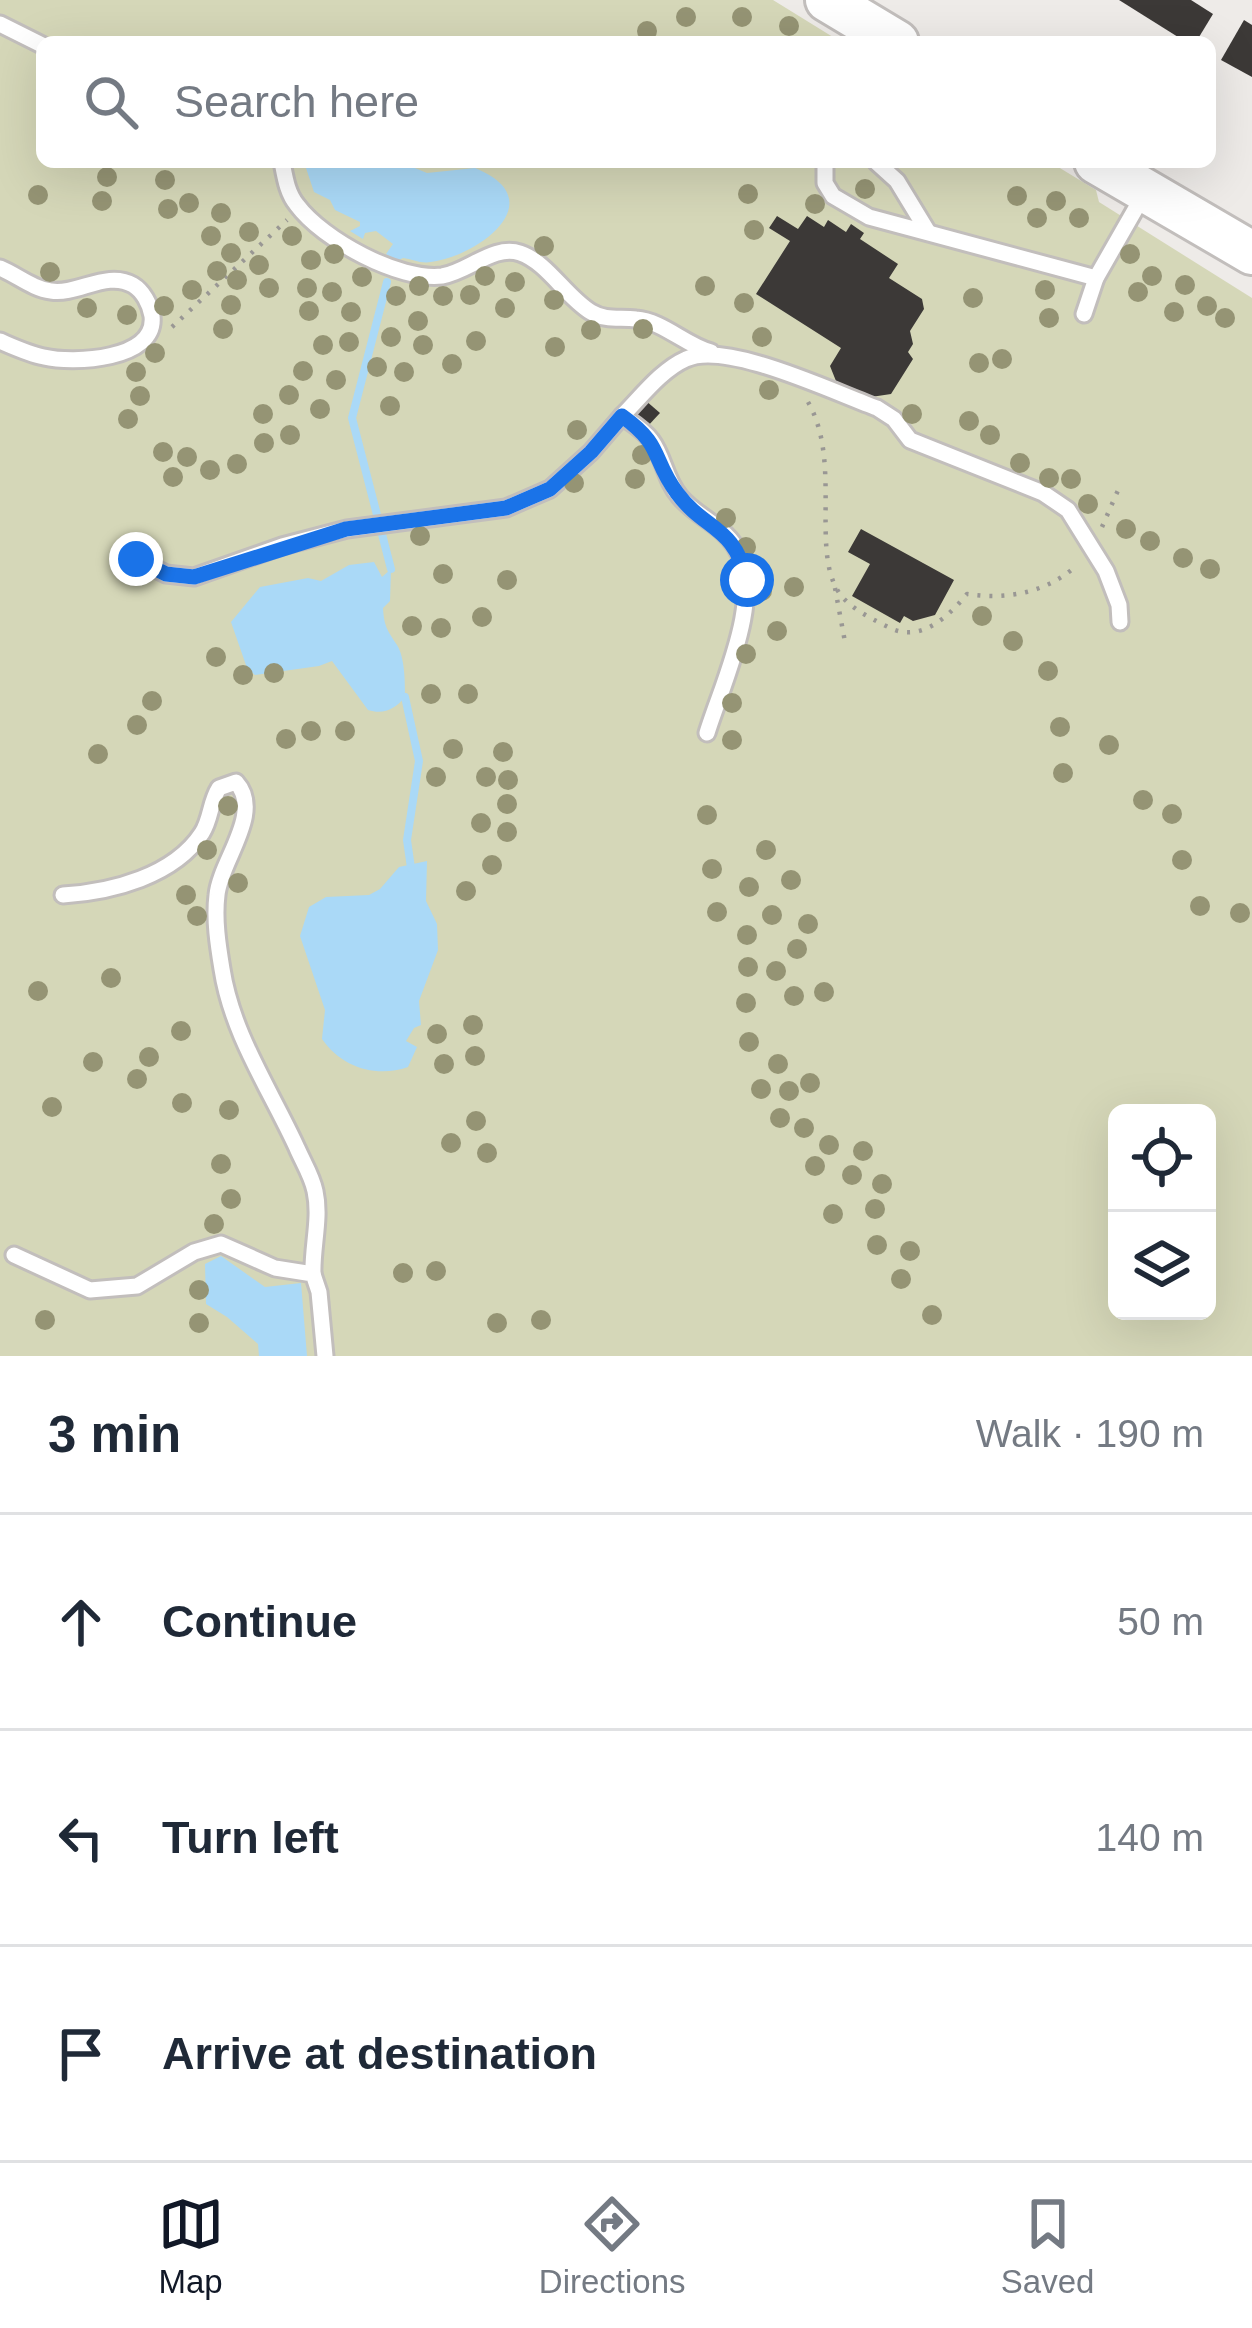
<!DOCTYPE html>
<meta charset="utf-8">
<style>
body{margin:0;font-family:Helvetica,sans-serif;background:#f2f2f3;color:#1f2937}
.controls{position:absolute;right:36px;bottom:36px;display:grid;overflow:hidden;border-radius:18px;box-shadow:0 12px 48px #0002}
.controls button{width:108px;height:108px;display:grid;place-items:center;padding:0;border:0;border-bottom:3px solid #e0e1e3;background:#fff;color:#1f2937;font:60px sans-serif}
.stop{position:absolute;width:36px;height:36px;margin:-27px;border:9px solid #1a73e8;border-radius:50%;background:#fff}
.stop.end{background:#1a73e8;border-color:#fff;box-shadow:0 3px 12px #0008}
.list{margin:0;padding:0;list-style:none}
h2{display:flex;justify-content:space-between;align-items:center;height:156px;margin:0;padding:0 48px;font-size:51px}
h2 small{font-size:39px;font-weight:400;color:#747a83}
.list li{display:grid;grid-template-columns:78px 1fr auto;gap:36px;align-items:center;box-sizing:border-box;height:216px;padding:0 48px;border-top:3px solid #e0e1e3}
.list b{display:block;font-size:45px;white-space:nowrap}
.list em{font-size:39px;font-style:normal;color:#747a83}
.icon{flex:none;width:66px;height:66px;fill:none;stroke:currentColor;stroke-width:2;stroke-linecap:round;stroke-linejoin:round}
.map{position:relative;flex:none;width:1252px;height:1356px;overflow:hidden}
.search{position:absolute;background:#fff;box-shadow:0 12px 48px #0002;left:36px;right:36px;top:36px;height:132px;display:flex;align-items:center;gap:30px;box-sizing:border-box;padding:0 42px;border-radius:18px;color:#747a83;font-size:45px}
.sheet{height:804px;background:#fff}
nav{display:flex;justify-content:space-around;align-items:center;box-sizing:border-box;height:168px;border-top:3px solid #e0e1e3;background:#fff;font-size:33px;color:#747a83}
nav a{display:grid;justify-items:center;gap:6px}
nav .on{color:#111827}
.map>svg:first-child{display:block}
.green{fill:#d5d7b8;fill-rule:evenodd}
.water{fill:#aad9f7}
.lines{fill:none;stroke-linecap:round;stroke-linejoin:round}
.stream{stroke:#aad9f7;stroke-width:8}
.building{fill:#3c3937}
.service-casing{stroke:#c2bebc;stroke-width:21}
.secondary-casing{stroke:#c2bebc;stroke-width:48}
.path{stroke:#999794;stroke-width:4.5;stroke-dasharray:3 9;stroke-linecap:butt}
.service{stroke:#fff;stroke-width:15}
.secondary{stroke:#fff;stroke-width:42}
.tree{fill:#959474}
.route{stroke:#1a73e8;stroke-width:15}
</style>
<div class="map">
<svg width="1252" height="1356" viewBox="0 0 1252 1356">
<rect width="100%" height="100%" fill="#eeebe8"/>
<path class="green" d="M0,0H773L841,42H42V162H1050L1096,190L1099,202L1252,298V1356H0ZM1117,1113H1207V1311H1117Z"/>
<g class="water">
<path d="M304,162H400L427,173L475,168C554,200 479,256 431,262C421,264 412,259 403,258L397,261L386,254L393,244L376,231L365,233L363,239L350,231L360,226V222L335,210L330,200L314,192Z"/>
<path d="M374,562L382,577L391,569L390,601L383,608C384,627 388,631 397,645C405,658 405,682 405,697C395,709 384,715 368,710L332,661L319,666L255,675L247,668L231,622L260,587L308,578L321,581L349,565Z"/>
<path d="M427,861L426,901L437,924L438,950L419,1001L421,1025L414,1028L406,1041L417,1047L408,1067C377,1078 342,1068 322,1039L325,1010L300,936L309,907L326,897L369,895L380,889L399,867Z"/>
<polygon points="221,1256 265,1287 301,1283 307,1356 259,1356 258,1344 227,1317 206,1304 205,1264"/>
</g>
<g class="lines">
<g class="stream">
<polyline points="387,282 352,418 391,569"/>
<polyline points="405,697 419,761 407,840 411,868"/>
</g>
</g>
<g class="building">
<polygon points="1119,0 1191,0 1213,14 1196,42 1186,42"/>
<polygon points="1244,20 1252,25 1252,77 1221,60"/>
<polygon points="777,216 798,229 807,216 824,227 828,220 846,232 851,224 864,233 860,239 898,264 889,278 922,299 924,309 910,331 913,344 908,352 913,359 891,394 871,397 836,381 830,366 841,348 756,294 790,241 769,228"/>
<polygon points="645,400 660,413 646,428 631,416"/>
<polygon points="861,529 954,580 935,615 913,621 904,616 900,623 852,596 870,564 848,552"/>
</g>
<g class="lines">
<g class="service-casing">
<g id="service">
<polyline points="0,24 42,45"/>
<path d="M282,162C285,177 287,193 297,205C323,240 399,281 442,276C468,272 494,244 520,253C547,262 566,297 591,312C606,321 619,317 636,319C663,321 685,345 711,352"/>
<polyline points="825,162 825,183 833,196 869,217 1096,278"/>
<polyline points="876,162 897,181 928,232"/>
<path d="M0,268C17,275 33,289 51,291C78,295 107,270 133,285C143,291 150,304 152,316C157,360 73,364 44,357C29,354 14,347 0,341"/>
<polyline points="1084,314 1096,278 1144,194"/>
<path d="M622,416C641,397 661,370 686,359C726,340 835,393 877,408L894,419L910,440L1043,493L1068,510L1106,571L1119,605L1120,622"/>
<path d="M136,559L166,574L194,577L282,546L347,529L506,508L550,489L591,452L622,416C632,423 644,430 651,440C664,457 665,480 680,497C696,516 722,525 735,546C766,594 722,684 707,733"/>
<path d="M63,895C112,892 174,876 202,833C211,819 210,802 219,788L236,782C264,813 220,861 217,895C214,919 218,945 222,969C232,1034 270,1089 297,1148C303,1162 312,1176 315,1191C321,1218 312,1247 313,1274"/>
<polyline points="14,1255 90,1290 137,1286 194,1252 221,1244 275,1268 313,1274 319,1292 325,1356"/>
</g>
</g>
<g class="secondary-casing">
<g id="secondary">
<polyline points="827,0 897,42"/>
<polyline points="1096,162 1252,253"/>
</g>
</g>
<g class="path">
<polyline points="172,327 287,220"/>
<path d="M808,402C842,461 811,548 838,591C847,607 874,620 890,628C921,643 949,616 967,594C1006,600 1046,593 1076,566"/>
<polyline points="1102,527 1119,488"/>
<polyline points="835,588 845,642"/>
</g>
<use href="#service" class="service"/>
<use href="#secondary" class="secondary"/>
</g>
<g class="tree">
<circle cx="686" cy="17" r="10"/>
<circle cx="742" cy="17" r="10"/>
<circle cx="789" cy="26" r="10"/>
<circle cx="647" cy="31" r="10"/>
<circle cx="107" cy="177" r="10"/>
<circle cx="165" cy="180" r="10"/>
<circle cx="865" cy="189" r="10"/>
<circle cx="748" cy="194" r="10"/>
<circle cx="38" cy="195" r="10"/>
<circle cx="1017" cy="196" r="10"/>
<circle cx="102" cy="201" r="10"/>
<circle cx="1056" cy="201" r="10"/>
<circle cx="189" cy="203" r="10"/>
<circle cx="815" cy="204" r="10"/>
<circle cx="168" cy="209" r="10"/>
<circle cx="221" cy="213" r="10"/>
<circle cx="1037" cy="218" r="10"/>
<circle cx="1079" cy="218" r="10"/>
<circle cx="754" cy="230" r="10"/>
<circle cx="249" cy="232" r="10"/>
<circle cx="211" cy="236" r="10"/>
<circle cx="292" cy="236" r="10"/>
<circle cx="544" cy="246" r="10"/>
<circle cx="231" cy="253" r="10"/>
<circle cx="334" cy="254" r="10"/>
<circle cx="1130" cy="254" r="10"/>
<circle cx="311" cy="260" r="10"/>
<circle cx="259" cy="265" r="10"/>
<circle cx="217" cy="271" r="10"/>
<circle cx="50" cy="272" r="10"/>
<circle cx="485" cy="276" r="10"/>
<circle cx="1152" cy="276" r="10"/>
<circle cx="362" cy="277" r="10"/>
<circle cx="237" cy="280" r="10"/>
<circle cx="515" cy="282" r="10"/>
<circle cx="1185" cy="285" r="10"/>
<circle cx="419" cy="286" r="10"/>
<circle cx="705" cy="286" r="10"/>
<circle cx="269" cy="288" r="10"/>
<circle cx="307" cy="288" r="10"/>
<circle cx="192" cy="290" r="10"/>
<circle cx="1045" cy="290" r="10"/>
<circle cx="332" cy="292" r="10"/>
<circle cx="1138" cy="292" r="10"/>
<circle cx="470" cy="295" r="10"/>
<circle cx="396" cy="296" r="10"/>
<circle cx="443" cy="296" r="10"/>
<circle cx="973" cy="298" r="10"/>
<circle cx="554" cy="300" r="10"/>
<circle cx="744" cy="303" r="10"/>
<circle cx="231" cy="305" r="10"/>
<circle cx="164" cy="306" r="10"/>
<circle cx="1207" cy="306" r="10"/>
<circle cx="87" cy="308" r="10"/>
<circle cx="505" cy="308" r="10"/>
<circle cx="309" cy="311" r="10"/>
<circle cx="351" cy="312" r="10"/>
<circle cx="1174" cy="312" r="10"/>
<circle cx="127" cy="315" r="10"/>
<circle cx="1049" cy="318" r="10"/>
<circle cx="1225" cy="318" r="10"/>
<circle cx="418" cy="321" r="10"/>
<circle cx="223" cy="329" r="10"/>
<circle cx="643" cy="329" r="10"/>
<circle cx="591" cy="330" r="10"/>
<circle cx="391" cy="337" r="10"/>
<circle cx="762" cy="337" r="10"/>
<circle cx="476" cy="341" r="10"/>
<circle cx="349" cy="342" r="10"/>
<circle cx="323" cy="345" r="10"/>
<circle cx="423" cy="345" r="10"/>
<circle cx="555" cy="347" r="10"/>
<circle cx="155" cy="353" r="10"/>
<circle cx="1002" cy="359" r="10"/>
<circle cx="979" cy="363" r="10"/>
<circle cx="452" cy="364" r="10"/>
<circle cx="377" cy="367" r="10"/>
<circle cx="303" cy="371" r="10"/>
<circle cx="136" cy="372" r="10"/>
<circle cx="404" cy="372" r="10"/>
<circle cx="336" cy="380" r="10"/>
<circle cx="769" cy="390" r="10"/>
<circle cx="289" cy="395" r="10"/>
<circle cx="140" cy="396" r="10"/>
<circle cx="390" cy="406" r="10"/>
<circle cx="320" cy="409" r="10"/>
<circle cx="263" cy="414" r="10"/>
<circle cx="912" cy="414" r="10"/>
<circle cx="128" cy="419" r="10"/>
<circle cx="969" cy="421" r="10"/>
<circle cx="577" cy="430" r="10"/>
<circle cx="290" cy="435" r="10"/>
<circle cx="990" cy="435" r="10"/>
<circle cx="264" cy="443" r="10"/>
<circle cx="163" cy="452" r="10"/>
<circle cx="642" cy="455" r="10"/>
<circle cx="187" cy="457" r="10"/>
<circle cx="1020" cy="463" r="10"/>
<circle cx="237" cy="464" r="10"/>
<circle cx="210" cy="470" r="10"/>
<circle cx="173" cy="477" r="10"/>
<circle cx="1049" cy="478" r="10"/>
<circle cx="635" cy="479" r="10"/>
<circle cx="1071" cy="479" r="10"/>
<circle cx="574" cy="483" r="10"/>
<circle cx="1088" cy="504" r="10"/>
<circle cx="726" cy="518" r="10"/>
<circle cx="1126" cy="529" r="10"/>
<circle cx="420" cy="536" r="10"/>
<circle cx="1150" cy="541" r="10"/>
<circle cx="746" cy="547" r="10"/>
<circle cx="1183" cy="558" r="10"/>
<circle cx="1210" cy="569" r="10"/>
<circle cx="443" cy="574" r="10"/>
<circle cx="507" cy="580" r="10"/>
<circle cx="794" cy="587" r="10"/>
<circle cx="762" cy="591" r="10"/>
<circle cx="982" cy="616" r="10"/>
<circle cx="482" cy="617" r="10"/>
<circle cx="412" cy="626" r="10"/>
<circle cx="441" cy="628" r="10"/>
<circle cx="777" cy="631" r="10"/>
<circle cx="1013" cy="641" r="10"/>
<circle cx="746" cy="654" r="10"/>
<circle cx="216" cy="657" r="10"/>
<circle cx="1048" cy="671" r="10"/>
<circle cx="274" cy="673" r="10"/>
<circle cx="243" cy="675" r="10"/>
<circle cx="431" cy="694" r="10"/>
<circle cx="468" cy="694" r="10"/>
<circle cx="152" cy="701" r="10"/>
<circle cx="732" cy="703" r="10"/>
<circle cx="137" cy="725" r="10"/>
<circle cx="1060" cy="727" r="10"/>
<circle cx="311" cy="731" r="10"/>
<circle cx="345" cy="731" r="10"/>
<circle cx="286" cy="739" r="10"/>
<circle cx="732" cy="740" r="10"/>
<circle cx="1109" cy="745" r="10"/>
<circle cx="453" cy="749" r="10"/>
<circle cx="503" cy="752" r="10"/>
<circle cx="98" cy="754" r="10"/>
<circle cx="1063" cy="773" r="10"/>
<circle cx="436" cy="777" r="10"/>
<circle cx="486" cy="777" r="10"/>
<circle cx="508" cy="780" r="10"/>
<circle cx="1143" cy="800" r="10"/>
<circle cx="507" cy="804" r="10"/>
<circle cx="228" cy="806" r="10"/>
<circle cx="1172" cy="814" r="10"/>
<circle cx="707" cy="815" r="10"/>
<circle cx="481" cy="823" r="10"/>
<circle cx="507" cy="832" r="10"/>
<circle cx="207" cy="850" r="10"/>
<circle cx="766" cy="850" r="10"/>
<circle cx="1182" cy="860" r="10"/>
<circle cx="492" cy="865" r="10"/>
<circle cx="712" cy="869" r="10"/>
<circle cx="791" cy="880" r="10"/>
<circle cx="238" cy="883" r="10"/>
<circle cx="749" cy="887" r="10"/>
<circle cx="466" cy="891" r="10"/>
<circle cx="186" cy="895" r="10"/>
<circle cx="1200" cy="906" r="10"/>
<circle cx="717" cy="912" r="10"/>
<circle cx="1240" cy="913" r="10"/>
<circle cx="772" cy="915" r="10"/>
<circle cx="197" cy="916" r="10"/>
<circle cx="808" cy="924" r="10"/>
<circle cx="747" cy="935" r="10"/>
<circle cx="797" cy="949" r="10"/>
<circle cx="748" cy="967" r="10"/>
<circle cx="776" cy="971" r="10"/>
<circle cx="111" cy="978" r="10"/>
<circle cx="38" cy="991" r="10"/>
<circle cx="824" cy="992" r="10"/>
<circle cx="794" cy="996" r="10"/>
<circle cx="746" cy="1003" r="10"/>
<circle cx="473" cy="1025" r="10"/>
<circle cx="181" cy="1031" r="10"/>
<circle cx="437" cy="1034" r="10"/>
<circle cx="749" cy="1042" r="10"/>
<circle cx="475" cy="1056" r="10"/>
<circle cx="149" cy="1057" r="10"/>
<circle cx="93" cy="1062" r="10"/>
<circle cx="444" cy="1064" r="10"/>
<circle cx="778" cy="1064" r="10"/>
<circle cx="137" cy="1079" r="10"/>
<circle cx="810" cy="1083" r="10"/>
<circle cx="761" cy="1089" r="10"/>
<circle cx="789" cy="1091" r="10"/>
<circle cx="182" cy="1103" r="10"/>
<circle cx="52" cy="1107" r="10"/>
<circle cx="229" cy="1110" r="10"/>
<circle cx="780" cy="1118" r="10"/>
<circle cx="476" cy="1121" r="10"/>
<circle cx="804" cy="1128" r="10"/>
<circle cx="451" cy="1143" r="10"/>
<circle cx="829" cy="1145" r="10"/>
<circle cx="863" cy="1151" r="10"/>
<circle cx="487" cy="1153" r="10"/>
<circle cx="221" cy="1164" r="10"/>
<circle cx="815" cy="1166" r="10"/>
<circle cx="852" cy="1175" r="10"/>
<circle cx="882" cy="1184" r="10"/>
<circle cx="231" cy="1199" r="10"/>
<circle cx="875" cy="1209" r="10"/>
<circle cx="833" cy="1214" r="10"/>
<circle cx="214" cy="1224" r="10"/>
<circle cx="877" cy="1245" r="10"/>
<circle cx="910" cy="1251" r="10"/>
<circle cx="436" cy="1271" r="10"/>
<circle cx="403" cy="1273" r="10"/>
<circle cx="901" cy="1279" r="10"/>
<circle cx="199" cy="1290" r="10"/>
<circle cx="932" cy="1315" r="10"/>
<circle cx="45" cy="1320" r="10"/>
<circle cx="541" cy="1320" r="10"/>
<circle cx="199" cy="1323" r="10"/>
<circle cx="497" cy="1323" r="10"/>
</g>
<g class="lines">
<path class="route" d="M136,559L166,574L194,577L346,529L506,508L550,489L591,452L622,416C664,446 651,458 677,493C705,531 734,525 747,580"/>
</g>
</svg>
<div class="controls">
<button><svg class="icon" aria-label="locate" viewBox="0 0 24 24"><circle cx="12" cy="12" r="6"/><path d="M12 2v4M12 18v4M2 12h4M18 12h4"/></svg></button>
<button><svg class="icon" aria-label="layers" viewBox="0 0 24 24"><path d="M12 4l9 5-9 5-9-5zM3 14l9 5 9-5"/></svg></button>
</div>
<div class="stop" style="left:747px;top:580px"></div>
<div class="stop end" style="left:136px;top:559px"></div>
<div class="search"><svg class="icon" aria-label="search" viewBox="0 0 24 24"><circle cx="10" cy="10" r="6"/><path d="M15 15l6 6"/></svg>Search here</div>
</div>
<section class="sheet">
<h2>3 min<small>Walk · 190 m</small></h2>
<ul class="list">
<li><svg class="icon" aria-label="ahead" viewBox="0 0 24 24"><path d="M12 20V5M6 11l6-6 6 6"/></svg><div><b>Continue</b></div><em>50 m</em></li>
<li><svg class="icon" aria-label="left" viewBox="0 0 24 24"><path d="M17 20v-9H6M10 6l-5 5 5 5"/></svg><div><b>Turn left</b></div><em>140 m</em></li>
<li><svg class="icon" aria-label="arrive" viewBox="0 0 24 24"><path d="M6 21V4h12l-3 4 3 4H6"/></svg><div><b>Arrive at destination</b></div></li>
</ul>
</section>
<nav>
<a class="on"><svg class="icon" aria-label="map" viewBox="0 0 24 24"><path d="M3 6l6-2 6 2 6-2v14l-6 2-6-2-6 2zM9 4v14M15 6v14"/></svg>Map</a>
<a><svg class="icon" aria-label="directions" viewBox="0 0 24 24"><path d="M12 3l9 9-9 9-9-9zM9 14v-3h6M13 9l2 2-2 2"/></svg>Directions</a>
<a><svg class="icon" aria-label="saved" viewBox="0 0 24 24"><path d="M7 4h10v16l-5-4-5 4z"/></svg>Saved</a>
</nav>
